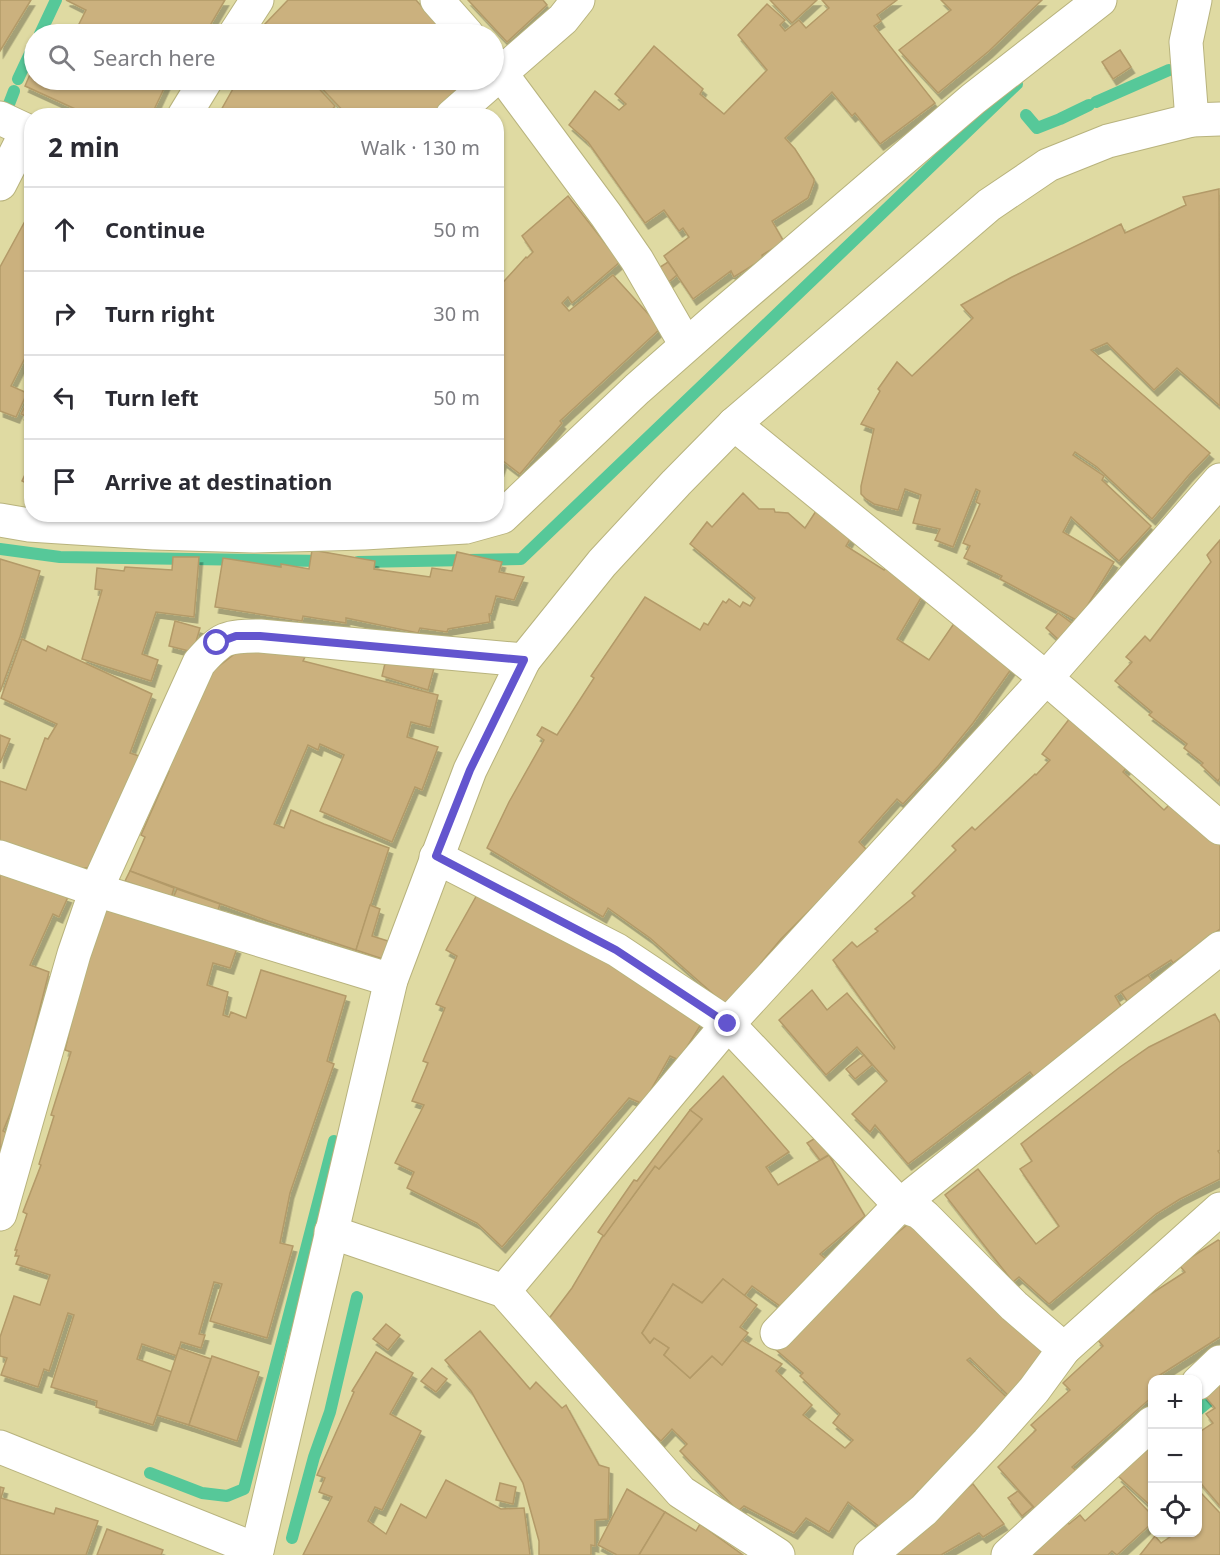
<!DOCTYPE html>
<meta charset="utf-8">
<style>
body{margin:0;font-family:"Noto Sans",sans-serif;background:#f7f7f7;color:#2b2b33}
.controls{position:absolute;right:18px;bottom:18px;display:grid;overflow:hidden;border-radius:12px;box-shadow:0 2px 4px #0004}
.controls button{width:54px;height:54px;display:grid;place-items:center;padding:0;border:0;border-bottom:2px solid #e1e1e2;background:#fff;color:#2b2b33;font:30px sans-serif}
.stop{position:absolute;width:18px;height:18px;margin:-14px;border:4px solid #6355ce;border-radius:50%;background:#fff}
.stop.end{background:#6355ce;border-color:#fff;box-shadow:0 2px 6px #0008}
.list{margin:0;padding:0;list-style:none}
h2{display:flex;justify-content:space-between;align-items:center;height:78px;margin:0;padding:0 24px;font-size:26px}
h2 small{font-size:20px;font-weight:400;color:#7c7c81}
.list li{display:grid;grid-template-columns:39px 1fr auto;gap:18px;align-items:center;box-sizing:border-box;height:84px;padding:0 24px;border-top:2px solid #e1e1e2}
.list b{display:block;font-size:22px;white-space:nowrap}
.list em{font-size:20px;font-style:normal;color:#7c7c81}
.icon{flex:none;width:33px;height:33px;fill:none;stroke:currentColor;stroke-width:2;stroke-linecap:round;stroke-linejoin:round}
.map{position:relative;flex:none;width:1220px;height:1555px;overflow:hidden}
.search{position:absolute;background:#fff;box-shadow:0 2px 4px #0004;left:24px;top:24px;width:480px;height:66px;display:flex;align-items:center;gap:15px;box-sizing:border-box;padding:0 21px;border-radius:33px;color:#7c7c81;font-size:22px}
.panel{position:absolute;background:#fff;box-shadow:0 2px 4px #0004;left:24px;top:108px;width:480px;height:414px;border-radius:24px}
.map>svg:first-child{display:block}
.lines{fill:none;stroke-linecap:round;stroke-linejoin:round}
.stream{stroke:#56c899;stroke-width:12}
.building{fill:#cbb17e;stroke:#b39a68;stroke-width:1.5;filter:url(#shadow)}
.minor-casing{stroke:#b8b37d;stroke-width:35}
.minor{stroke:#fff;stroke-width:33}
.route{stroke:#6355ce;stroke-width:8}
</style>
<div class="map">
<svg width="1220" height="1555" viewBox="0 0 1220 1555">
<defs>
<filter id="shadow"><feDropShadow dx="3.5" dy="6" stdDeviation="0" flood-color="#0004"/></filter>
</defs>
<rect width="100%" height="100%" fill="#dfdaa2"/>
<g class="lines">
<g class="stream">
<polyline points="40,34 56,0"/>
<polyline points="18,79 34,45"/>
<polyline points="1096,102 1169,70"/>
<polyline points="1026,115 1037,128 1060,119 1089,105"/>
<polyline points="4,117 14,91"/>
<polyline points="0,549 60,557 326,561"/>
<polyline points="358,562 521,559 1017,84"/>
<polyline points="1198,1410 1220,1392"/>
<polyline points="150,1473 202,1493 227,1496 244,1489 334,1141"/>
<polyline points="292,1538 314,1457 330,1412 357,1297"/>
</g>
</g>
<g class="building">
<polygon points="0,0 31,0 0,51"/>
<polygon points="66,0 225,0 208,29 202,26 197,34 74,34 86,10"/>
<polygon points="288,0 416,0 446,34 274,34 264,25"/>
<polygon points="468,0 543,0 547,5 507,42"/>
<polygon points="770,0 817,0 792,23"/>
<polygon points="822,0 897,0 877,15 881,21 874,26 935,103 880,144 855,113 852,116 832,92 785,138 795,149 814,179 814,182 808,198 772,221 784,242 762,255 763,259 734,277 731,271 693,299 664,256 689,237 683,228 679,231 664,210 645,223 588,142 569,125 595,91 619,110 626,104 615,94 654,46 703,89 700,94 724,114 767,70 738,35 767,4 785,20 780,25 785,31 799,20 806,28 829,8"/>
<polygon points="941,0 1042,0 989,51 938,93 899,50 951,10"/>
<polygon points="1120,50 1131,67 1113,79 1102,62"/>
<polygon points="34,65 34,80 168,80 151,116 83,116 84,113 25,86"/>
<polygon points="238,80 311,80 335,106 327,116 228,116 220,112"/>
<polygon points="314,80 457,80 452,84 461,94 440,116 348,116"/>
<polygon points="1219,189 1220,406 1177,368 1154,390 1107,343 1091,350 1210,453 1188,476 1152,519 1097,467 1075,452 1073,455 1104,476 1102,480 1151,526 1119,561 1071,517 1063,532 1114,562 1078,621 1000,579 1002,576 964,558 970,546 963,543 980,504 976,502 980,491 976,489 953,547 935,540 940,529 913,523 921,495 905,489 898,510 874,504 866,499 861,494 861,486 874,429 861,424 880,391 878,389 897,362 912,376 973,318 961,305 1012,277 1121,224 1125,233 1186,205 1183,197"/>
<polygon points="568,196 620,262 572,303 568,297 562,303 569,311 613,275 661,328 560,421 562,423 520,474 503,461 500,470 496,469 496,290 526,257 527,258 533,252 522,236"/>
<polygon points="30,212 32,344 11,386 27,393 16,417 0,411 0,267"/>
<polygon points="668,262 677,275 664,286 654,271"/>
<polygon points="32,393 32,419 21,414"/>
<polygon points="32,460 32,486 22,481"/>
<polygon points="743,493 759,509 774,509 775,512 788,513 805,528 816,511 853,534 846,546 884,570 888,564 929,584 897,639 929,660 957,619 1019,658 973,723 939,765 903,804 897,799 859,842 867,850 822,898 781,939 761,963 766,969 729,1008 650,938 608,908 603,917 487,848 509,802 544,740 537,735 542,727 557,735 594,678 591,676 645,597 700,630 704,623 708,625 723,601 726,603 729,599 740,607 743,602 750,606 755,598 690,544 707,522 712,527"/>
<polygon points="1220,540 1220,778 1218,781 1201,765 1203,763 1184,748 1187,744 1149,715 1152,712 1115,681 1132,662 1126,657 1145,636 1150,641 1211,562 1207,555"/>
<polygon points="312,550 375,561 374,569 430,577 432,568 452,571 457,552 502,562 499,572 524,577 514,600 496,596 491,614 489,614 490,622 448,629 447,632 420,628 418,633 346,618 346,623 303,616 302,621 215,607 223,558 281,567 281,564 309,569"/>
<polygon points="173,557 199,557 194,617 156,612 142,654 158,660 151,681 82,659 102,590 95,589 97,568 124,571 125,567 172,570"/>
<polygon points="0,559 40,571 20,637 0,692"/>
<polygon points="1058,613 1073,624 1060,641 1046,628"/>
<polygon points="175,621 200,628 193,652 169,646"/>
<polygon points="22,639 46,651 48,646 152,694 130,753 142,757 92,865 87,868 81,868 0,842 0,781 26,790 45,738 48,739 57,724 1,698"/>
<polygon points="241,649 305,657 303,661 438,695 430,727 411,722 407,737 438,747 422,790 415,787 392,842 320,811 344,755 320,744 318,750 308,745 274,824 284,828 291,810 324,824 389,848 356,950 268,921 130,871 145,837 141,835 169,771 165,769 210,673"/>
<polygon points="387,655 434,668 428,690 382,676"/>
<polygon points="1070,718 1130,764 1123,772 1164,810 1173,801 1220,839 1220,929 1173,963 1171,960 1115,996 1125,1013 1034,1077 1030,1072 908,1164 875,1125 870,1132 852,1114 887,1081 857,1047 826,1075 779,1020 812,990 827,1010 847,993 894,1049 895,1047 833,960 852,942 857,947 878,931 875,929 915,896 912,893 956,850 952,846 972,827 975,830 1035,774 1036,775 1050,760 1042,754"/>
<polygon points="0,735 10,739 0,763"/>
<polygon points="130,871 174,888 171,898 125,881"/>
<polygon points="0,873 68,897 59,917 53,914 30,965 49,972 18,1095 3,1131 7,1133 0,1150"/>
<polygon points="482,886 706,1016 679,1060 670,1056 643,1104 629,1098 502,1247 477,1223 407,1188 414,1172 395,1163 424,1105 412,1101 428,1063 423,1061 445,1008 436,1004 457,956 446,950"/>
<polygon points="177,889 220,904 217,913 173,898"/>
<polygon points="109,902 237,948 230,968 213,963 207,985 228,992 223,1015 229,1017 231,1012 246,1018 261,970 346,996 327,1061 334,1064 290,1193 280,1243 293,1246 267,1338 210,1321 222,1284 214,1282 199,1334 205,1335 201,1348 181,1342 177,1356 142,1344 137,1359 172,1372 153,1425 96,1407 97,1401 51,1387 74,1315 68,1313 49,1371 44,1369 38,1387 1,1375 7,1358 0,1356 0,1337 14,1296 40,1305 50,1275 16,1264 19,1256 15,1256 17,1250 15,1250 27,1214 23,1212 41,1165 39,1164 54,1116 51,1115 71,1052 65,1050 81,982"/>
<polygon points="370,905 380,909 372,936 388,941 383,959 356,950"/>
<polygon points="1148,975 1160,992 1134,1011 1121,992"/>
<polygon points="1215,1014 1220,1023 1220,1150 1218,1151 1220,1154 1220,1179 1180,1199 1156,1214 1049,1304 1019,1277 1013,1282 945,1195 978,1169 1036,1244 1059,1226 1020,1169 1032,1161 1021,1144 1120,1067 1149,1047"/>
<polygon points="864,1055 872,1065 855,1079 846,1069"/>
<polygon points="723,1076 789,1152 766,1167 778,1185 829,1155 865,1216 820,1254 827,1260 787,1311 752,1286 744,1296 723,1279 702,1303 673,1284 642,1333 650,1343 654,1338 669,1348 664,1355 690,1378 712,1356 722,1365 742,1340 782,1364 776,1371 812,1405 803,1415 845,1448 853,1440 833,1423 840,1414 800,1376 803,1373 775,1349 872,1254 920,1214 1054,1357 1015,1402 970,1358 967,1360 1016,1406 929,1500 918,1491 886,1532 848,1502 829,1532 806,1518 794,1533 744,1506 738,1511 680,1451 687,1444 672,1429 661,1441 541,1329 572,1288 601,1239 655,1166 659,1169 702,1119 690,1110"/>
<polygon points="690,1110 702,1119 659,1169 655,1166 604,1236 598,1232 634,1180 637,1181"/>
<polygon points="824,1133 837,1150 820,1160 807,1143"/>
<polygon points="1218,1240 1220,1241 1220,1337 1152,1380 1152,1397 1072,1467 1081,1475 1040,1514 998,1467 1036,1430 1031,1425 1070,1390 1063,1383 1103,1346 1097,1339 1134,1310 1132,1306 1185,1272 1179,1265"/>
<polygon points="723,1279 757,1305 740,1327 748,1333 722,1365 712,1356 690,1378 664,1355 669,1348 654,1338 650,1343 642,1333 673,1284 702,1303"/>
<polygon points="386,1324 400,1335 388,1350 373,1339"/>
<polygon points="480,1331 530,1389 536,1382 562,1408 566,1405 599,1465 609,1468 608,1519 595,1520 595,1546 591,1545 591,1555 539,1555 539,1541 523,1483 471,1391 445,1360"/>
<polygon points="179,1348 211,1359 189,1425 157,1415"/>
<polygon points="376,1352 413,1373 390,1414 421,1431 382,1510 375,1507 368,1521 386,1534 401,1504 426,1518 446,1480 501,1509 524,1508 530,1555 303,1555 332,1497 319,1492 325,1478 317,1475 354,1392 352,1391"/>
<polygon points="212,1356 259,1372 237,1441 189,1425"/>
<polygon points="432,1368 447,1379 436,1392 421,1381"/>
<polygon points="1220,1378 1220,1506 1198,1480 1198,1433 1213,1423 1206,1414 1215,1408 1203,1394"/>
<polygon points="1152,1441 1152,1507 1118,1476"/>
<polygon points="500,1483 516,1487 513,1504 496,1500"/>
<polygon points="973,1484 1004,1524 983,1537 979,1533 941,1555 889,1555 952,1499"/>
<polygon points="1124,1486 1152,1515 1152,1523 1117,1555 1112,1551 1108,1555 1025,1555 1065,1519 1069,1524 1080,1515 1085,1521"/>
<polygon points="0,1487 4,1488 1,1498 54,1514 56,1508 98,1521 86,1555 0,1555"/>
<polygon points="627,1489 665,1512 639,1555 617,1555 598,1545"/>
<polygon points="1018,1491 1033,1507 1022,1516 1008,1498"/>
<polygon points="1202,1494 1220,1513 1220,1555 1140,1555 1155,1536 1161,1543 1170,1537 1165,1532 1198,1532 1198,1498"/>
<polygon points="665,1512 696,1531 700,1524 743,1555 639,1555"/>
<polygon points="107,1529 163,1550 161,1555 97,1555"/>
</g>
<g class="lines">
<g class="minor-casing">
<g id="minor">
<polyline points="437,0 467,34"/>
<polyline points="235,34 257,0"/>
<polyline points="494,64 606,215 637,260 686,345"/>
<polyline points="494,79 563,19 578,0"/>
<polyline points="184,116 206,80"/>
<polyline points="452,116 493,80"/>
<polyline points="0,118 32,133"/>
<polyline points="1192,120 1186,42 1195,0"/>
<polyline points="0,184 27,131"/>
<polyline points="734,424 1046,678 1220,828"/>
<polyline points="0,520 29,525 154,533 254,536 364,533 466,527 502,517 637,389 721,315 973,99 1100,0"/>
<polyline points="0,857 96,890 391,980"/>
<polyline points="436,857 617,950 728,1024 900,1205 919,1212 925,1217 1014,1306 1064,1349"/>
<path d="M0,1214L74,954L96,890L199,663C222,637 226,636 260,636L524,660"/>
<polyline points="331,1232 504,1291 681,1492 778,1555"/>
<polyline points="504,1291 728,1024 1046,678 1220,480"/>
<polyline points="777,1333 900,1205 1220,948"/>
<polyline points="1198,1383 1220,1362"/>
<polyline points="0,1447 257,1550"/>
<polyline points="256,1555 391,980 470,770 524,660 602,563 676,483 734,424 989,205 1048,165 1108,141 1192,120 1220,119"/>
<polyline points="870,1555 924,1510 988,1442 1034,1390 1064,1349 1220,1209"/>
<polyline points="1008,1555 1152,1423"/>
</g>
</g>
<use href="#minor" class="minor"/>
</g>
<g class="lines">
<polyline class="route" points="217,643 236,636 260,636 524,660 470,770 436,856 616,950 728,1024"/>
</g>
</svg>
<div class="controls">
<button>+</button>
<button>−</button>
<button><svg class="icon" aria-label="locate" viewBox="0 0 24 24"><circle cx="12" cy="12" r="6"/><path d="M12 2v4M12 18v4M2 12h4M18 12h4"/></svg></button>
</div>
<div class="stop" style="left:217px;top:643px"></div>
<div class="stop end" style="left:728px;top:1024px"></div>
<div class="search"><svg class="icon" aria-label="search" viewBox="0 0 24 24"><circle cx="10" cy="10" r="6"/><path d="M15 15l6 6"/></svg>Search here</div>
<section class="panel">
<h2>2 min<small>Walk · 130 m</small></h2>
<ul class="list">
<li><svg class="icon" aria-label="ahead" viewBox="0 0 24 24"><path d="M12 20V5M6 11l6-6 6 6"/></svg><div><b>Continue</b></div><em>50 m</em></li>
<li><svg class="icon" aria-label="right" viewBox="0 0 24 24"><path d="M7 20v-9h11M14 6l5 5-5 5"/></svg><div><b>Turn right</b></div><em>30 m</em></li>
<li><svg class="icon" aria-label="left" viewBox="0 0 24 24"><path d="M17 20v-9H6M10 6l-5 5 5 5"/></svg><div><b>Turn left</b></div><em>50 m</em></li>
<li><svg class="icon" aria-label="arrive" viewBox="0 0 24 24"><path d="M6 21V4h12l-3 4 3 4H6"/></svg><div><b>Arrive at destination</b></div></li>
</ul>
</section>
</div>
